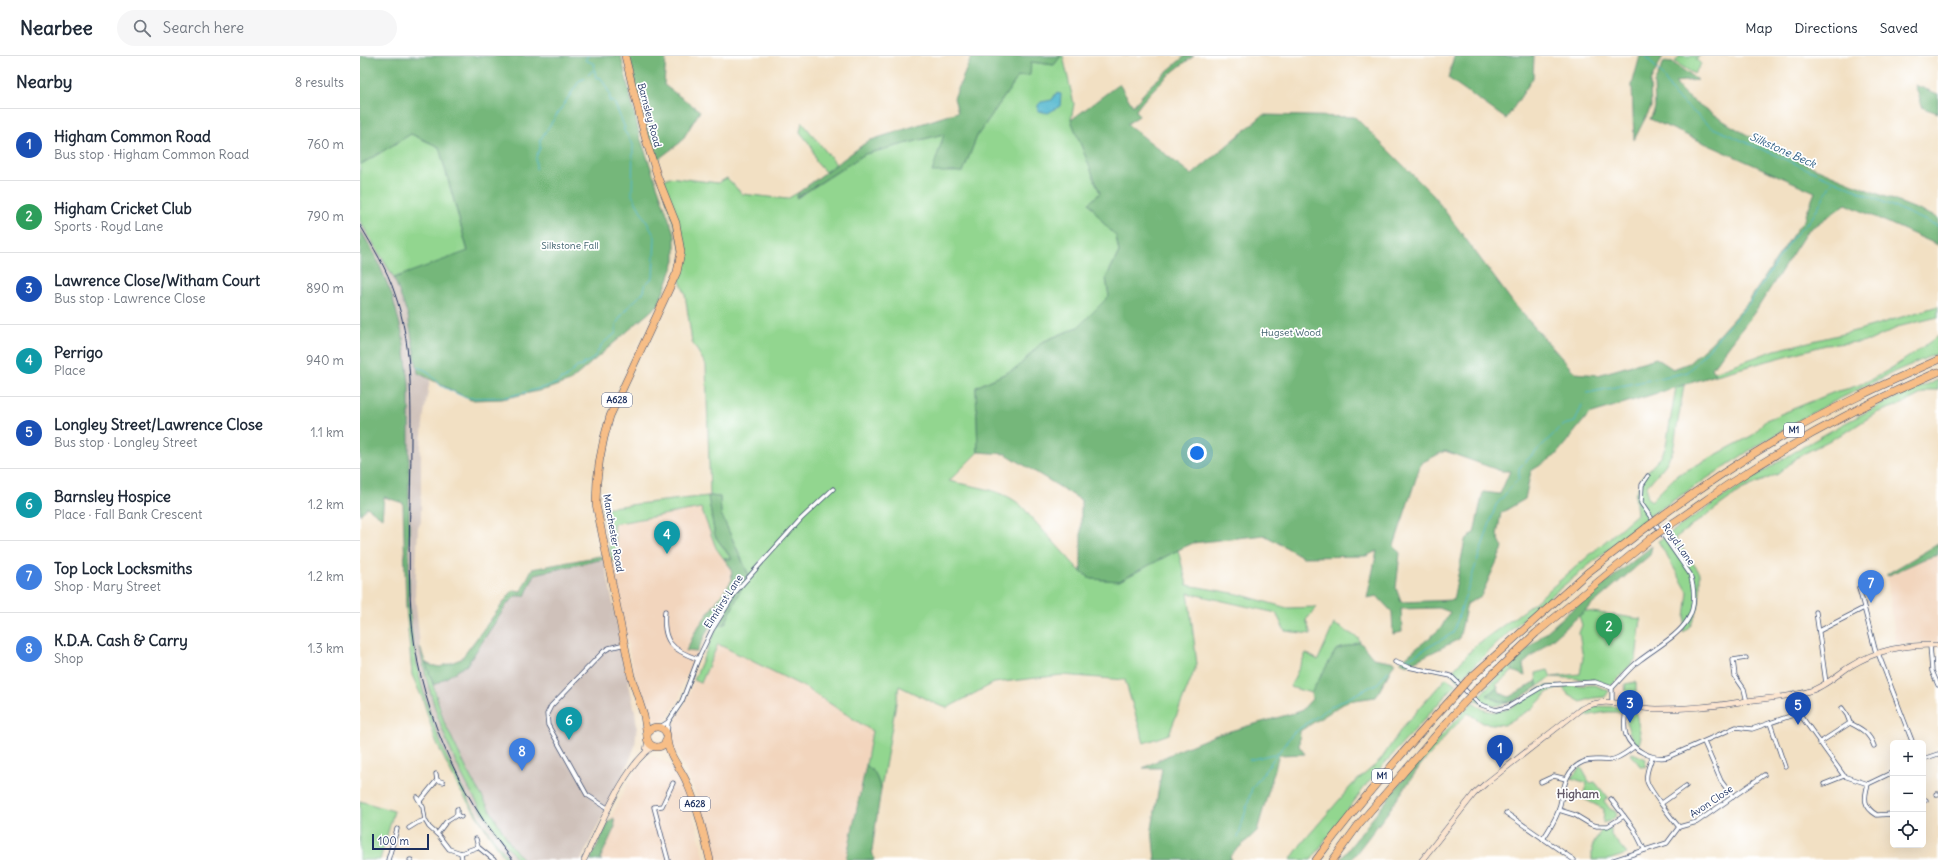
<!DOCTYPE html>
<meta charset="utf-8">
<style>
body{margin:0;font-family:Delius,sans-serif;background:#f6f6f7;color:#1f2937}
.controls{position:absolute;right:12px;bottom:12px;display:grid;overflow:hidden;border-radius:6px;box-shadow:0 4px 16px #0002}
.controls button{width:36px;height:36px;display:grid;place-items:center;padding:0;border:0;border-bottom:1px solid #e0e1e3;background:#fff;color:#1f2937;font:20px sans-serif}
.scale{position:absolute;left:12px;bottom:10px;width:57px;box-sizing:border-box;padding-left:4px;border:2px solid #1b2f5e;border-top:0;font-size:11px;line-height:14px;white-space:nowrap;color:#1b2f5e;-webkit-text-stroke:3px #fff;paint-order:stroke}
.you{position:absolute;left:837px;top:397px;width:14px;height:14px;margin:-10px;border:3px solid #fff;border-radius:50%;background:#1a73e8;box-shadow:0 0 0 6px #1a73e833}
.badge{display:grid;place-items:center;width:26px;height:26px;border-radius:50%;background:#7c3aed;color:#fff;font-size:13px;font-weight:700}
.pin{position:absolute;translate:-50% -33px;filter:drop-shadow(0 1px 2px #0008)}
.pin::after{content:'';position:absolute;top:21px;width:14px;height:12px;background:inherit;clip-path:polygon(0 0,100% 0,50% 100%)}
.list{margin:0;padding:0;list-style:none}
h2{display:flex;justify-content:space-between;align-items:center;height:52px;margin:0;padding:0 16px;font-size:17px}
h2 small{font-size:13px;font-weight:400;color:#747a83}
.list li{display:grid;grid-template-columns:26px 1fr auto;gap:12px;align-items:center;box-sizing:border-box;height:72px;padding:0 16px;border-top:1px solid #e0e1e3}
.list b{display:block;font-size:15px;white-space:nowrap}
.list p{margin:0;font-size:13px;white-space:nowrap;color:#747a83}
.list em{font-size:13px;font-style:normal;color:#747a83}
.icon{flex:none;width:22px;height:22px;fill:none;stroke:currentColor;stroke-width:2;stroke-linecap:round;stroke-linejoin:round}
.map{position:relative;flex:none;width:1578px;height:804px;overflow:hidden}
header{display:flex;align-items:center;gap:24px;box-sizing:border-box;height:56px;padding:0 20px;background:#fff;border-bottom:1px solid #e0e1e3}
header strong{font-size:19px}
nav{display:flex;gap:22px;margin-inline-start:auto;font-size:14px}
.search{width:280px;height:36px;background:#f6f6f7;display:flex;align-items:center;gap:10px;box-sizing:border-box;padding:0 14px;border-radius:22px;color:#747a83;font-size:15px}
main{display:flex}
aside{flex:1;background:#fff}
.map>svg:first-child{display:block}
.built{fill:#f2d5bd}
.industrial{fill:#cfc1ba}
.green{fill:#92d68f;stroke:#568276}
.forest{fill:#75b77a;stroke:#48736c;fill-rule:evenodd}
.water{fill:#4fb6ce;stroke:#357296}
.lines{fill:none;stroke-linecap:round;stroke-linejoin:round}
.stream{stroke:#4fb6ce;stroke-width:1}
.street-casing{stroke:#3b4a6d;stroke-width:5}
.secondary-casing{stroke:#3b4a6d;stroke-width:6}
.highway-casing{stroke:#3b4a6d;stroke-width:8}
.street{stroke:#fff;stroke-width:3.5}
.secondary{stroke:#fce5cf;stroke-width:5}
.highway{stroke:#f7be87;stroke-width:7}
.rail{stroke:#1b2f5e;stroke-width:1}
.highway-bridge-casing{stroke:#3b4a6d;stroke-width:8;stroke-linecap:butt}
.highway-bridge{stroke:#f7be87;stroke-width:7}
.labels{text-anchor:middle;stroke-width:3.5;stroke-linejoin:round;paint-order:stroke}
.shield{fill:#fff;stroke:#5f6d8e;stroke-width:1}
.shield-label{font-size:9px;font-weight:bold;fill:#1b2f5e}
.street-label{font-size:10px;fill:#1b2f5e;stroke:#fff}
.park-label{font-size:10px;fill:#3f616d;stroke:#fff}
.water-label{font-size:11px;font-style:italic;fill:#2d5e85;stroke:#fff}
.quarter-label{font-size:12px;font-weight:bold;fill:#665c6b;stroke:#fff}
</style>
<header>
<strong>Nearbee</strong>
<div class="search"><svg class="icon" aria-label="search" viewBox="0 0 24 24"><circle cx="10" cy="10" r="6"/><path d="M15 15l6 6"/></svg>Search here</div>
<nav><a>Map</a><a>Directions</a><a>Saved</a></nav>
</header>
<main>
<aside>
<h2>Nearby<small>8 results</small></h2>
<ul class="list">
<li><span class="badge" style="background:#1a4fb4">1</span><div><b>Higham Common Road</b><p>Bus stop · Higham Common Road</p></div><em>760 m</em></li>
<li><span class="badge" style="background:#2e9e5b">2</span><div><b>Higham Cricket Club</b><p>Sports · Royd Lane</p></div><em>790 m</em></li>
<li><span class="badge" style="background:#1a4fb4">3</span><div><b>Lawrence Close/Witham Court</b><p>Bus stop · Lawrence Close</p></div><em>890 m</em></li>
<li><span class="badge" style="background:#0f9aa8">4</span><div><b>Perrigo</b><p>Place</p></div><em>940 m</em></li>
<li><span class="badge" style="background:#1a4fb4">5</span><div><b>Longley Street/Lawrence Close</b><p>Bus stop · Longley Street</p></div><em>1.1 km</em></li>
<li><span class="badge" style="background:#0f9aa8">6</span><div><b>Barnsley Hospice</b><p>Place · Fall Bank Crescent</p></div><em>1.2 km</em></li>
<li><span class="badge" style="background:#3f7fe0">7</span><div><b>Top Lock Locksmiths</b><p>Shop · Mary Street</p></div><em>1.2 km</em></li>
<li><span class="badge" style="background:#3f7fe0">8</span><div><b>K.D.A. Cash &amp; Carry</b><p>Shop</p></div><em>1.3 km</em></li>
</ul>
</aside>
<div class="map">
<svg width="1578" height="804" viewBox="0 0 1578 804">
<rect width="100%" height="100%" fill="#fff"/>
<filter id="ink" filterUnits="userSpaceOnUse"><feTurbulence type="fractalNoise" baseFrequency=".025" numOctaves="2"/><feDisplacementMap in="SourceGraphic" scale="8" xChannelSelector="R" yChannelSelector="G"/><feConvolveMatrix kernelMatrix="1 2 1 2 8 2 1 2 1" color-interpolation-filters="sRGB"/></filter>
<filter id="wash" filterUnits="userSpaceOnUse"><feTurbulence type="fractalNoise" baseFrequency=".012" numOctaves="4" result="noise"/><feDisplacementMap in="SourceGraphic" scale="16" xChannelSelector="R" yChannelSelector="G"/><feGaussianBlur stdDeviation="0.9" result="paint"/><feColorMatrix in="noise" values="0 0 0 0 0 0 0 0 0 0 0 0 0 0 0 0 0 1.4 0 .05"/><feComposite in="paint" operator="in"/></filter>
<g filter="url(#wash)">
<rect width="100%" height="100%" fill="#f2e0c3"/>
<g class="built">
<polygon points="342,452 356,492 371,512 372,524 322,629 319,644 306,663 300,666 295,665 287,657 273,615 252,505 259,503 253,468"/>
<polygon points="1578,499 1578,586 1536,588 1527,520 1564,503"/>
<polygon points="351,585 446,632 512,675 486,804 354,804 337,740 313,689 311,675 327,643"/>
<polygon points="1276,626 1276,650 1256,646 1253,636 1257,630"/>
<polygon points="293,700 309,708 319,722 330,747 345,804 230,804 269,725 282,707"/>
</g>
<g class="industrial">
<polygon points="0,165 34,222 48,260 58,317 70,323 64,358 61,389 61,466 58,472 55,538 60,591 66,622 81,671 138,780 158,804 150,804 141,792 100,728 77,678 64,644 58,618 49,561 47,531 49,327 15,199 0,173"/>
<polygon points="244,503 260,582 259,589 262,595 275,655 277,670 275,690 269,706 221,804 163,804 151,789 111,722 84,666 74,629 107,609 148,547 156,540 165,540 175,518"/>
</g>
<g class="green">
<path d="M701,0H703L714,48L711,64L740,137L745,169L756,180L759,196L746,222L749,240L718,271L682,286L657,312L616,331L618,396L589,425C617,432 652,433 669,459L721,516L732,523L759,525L818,494L827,529L878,538L927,552L957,551L946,564L951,578L925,575L916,557L828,537L837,608L809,678L784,687L765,624L702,619L634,627L587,652L578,649L539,630L521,733L515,717L506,709L512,675L446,632L358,588L341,627L334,624L357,570L365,568L381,533L390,521L361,458L360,441L350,440L346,309L332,286L325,238L319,222L322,211L323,197L301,126L309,121L358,127L367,122L382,138L427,143L439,136L437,142L505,98L584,78L603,116L617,80L658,21L671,6L694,9Z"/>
<polygon points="1320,0 1340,0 1336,3 1341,8 1334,18 1315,6"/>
<polygon points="442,66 476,108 465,116 456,106 452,91 440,76"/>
<polygon points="51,78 79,91 108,196 34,222 0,165 0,109"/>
<polygon points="1578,250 1578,261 1541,270 1509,285 1466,289 1356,319 1354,316 1415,294 1499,274"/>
<path d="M1578,280V297L1536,315L1461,352L1398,389L1291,459L1166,560L1098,625L1091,617L1115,590L1174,547L1277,458L1275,439L1283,420L1301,401L1306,390L1316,331L1324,329L1313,395L1305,409L1287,430V440L1291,445L1316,420L1393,379L1406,364L1477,335C1511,330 1550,300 1578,280Z"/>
<path d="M1578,324V334H1569L1542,348L1516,357L1488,375L1439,400L1418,418L1381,434L1315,482L1340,517V536L1338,552L1331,569L1323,577L1328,536L1298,485C1387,425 1477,363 1578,324Z"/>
<polygon points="348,440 355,480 372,504 364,503 356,492 341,452 253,468 259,504 252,505 242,452"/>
<path d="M46,551H49C55,642 92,733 150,804H146L99,733L76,686L63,644L52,619Z"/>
<polygon points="1225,555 1281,563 1276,603 1251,630 1236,624 1191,621 1177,631 1176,617 1188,614 1191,621 1220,618 1223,602 1219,577 1222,569 1219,560"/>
<polygon points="974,568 998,582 1000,586 976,594 951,637 930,631 946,597 958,604"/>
<path d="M60,591L73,629L84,666L111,722L151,789L163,804H158C106,743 74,668 60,591Z"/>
<polygon points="1151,607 1153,615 1136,629 1138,631 1127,639 1137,645 1149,647 1134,650 1115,644"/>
<polygon points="1086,622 1096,628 1009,725 951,804 930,804 942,787 993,728 1020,705 1042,672"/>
<polygon points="1276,626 1276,642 1266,639 1265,628"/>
<polygon points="1235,629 1249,635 1245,641 1233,642 1221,646 1209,639 1202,631 1188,636 1173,652 1144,669 1123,667 1108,657 1090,675 1060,710 1055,708 1113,646 1124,654 1135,656 1148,653 1185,630"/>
<polygon points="1236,650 1257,651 1261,653 1262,656 1247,656 1225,660 1224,655"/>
<path d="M1276,656L1281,682L1278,690C1271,681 1263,668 1270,657Z"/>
<polygon points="1273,697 1286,703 1285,711 1280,710 1271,698"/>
<polygon points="1221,711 1230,727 1235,726 1248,742 1244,745 1250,753 1255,755 1257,759 1250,765 1243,767 1244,753 1222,742 1227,727 1211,722"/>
<polygon points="0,745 34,755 20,804 0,804"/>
<polygon points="1251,772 1251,779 1267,798 1248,804 1232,804 1232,791 1241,774"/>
</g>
<g class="forest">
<polygon points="0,0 261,0 280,81 315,180 315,205 299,248 210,325 187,333 142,343 111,344 58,317 48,260 34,222 108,195 79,91 51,78 0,109"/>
<polygon points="268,0 306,0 304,29 340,55 321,86 297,104 288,79"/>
<polygon points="612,0 701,0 694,9 671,6 670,19 658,21 617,80 603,116 572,116 584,78 505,98 436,142 439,136 508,85 598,56 594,42"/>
<path d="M825,0H834C812,15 792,32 776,54L779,60L767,68L832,119L903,59L995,61L1073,139L1154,248L1215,317L1238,319L1296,302L1313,313L1329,307L1352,286L1389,245L1434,177L1444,164L1455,136L1290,63L1295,52L1294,27L1304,6L1313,7L1337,24L1315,26C1322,38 1332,44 1344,52C1412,100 1501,130 1578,162V189L1486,148L1447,175L1397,253L1352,312L1356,319L1229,358L1195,400L1171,415L1165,443L1141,457L1137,479L1143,492L1121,540L1107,548L1099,583L1047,609L1040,606L1081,572L1090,556L1079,552L1041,553L1042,576L1033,578L1032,556L1017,540L1007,542L1017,495L1006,500L943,501L904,479L833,487L818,494L759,525L732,523L721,516V444L646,398L618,396L616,331L657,312L682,286L718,271L749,240L746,222L759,196L756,180L745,169L729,147L740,137L711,64L759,28L773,50L792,28ZM1085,395L1141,415H1150L1140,438L1123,436L1114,477L1105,484L1093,544L1041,546L1036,532L1040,497L1034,490L1061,407Z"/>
<polygon points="1094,0 1174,0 1173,22 1146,63 1088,22"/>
<polygon points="1280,0 1303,0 1290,26 1291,51 1274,84 1272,29"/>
<polygon points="1555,29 1578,38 1578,57 1563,52"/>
<polygon points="0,173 15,199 32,239 43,281 49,327 49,551 46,551 43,447 24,441 22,462 7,451 0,459"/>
<polygon points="348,440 360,441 361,458 390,522 381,533 365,568 349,571 337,596 326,595 336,574 372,524 371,512 364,503 372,503 355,480"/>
<polygon points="1578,488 1578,499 1564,503 1527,520 1527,518"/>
<polygon points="1292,490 1290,499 1163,608 1165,620 1153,615 1151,607 1208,557"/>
<polygon points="240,500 244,503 175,518 165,540 156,540 148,547 107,609 74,629 65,606 70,609 80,611 101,603 153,534 161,535 172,513"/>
<polygon points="1000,586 1013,602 1035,606 1016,641 988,645 940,675 939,690 945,698 919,699 897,775 870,800 871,804 795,804 792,773 802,712 783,712 817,695 856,679 941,655 952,643 951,637 976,594"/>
<path d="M1177,625V631C1156,644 1151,653 1127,639L1138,631L1140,637L1149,641Z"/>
<polygon points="1055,708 1060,710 1028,756 991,804 980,804"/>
<polygon points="506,709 515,717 521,733 512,794 514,804 486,804"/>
<polygon points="254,762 255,771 240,803 242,804 230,804 249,765"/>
</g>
<polygon class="water" points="696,37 701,38 700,50 688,57 678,55 678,49 681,46 692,44"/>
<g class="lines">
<g class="stream">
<polyline points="1286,0 1302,19 1315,40 1351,71 1578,170"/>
<polyline points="176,113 176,101 180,92 180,84 220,24 224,23 233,14"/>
<path d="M57,311L67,315L81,330L106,342L147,341L185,331L198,327L201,323H204L217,311L223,310V307C235,305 235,299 241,290C244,285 251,282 256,277V268L267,252L284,236L285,229L293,221L295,181L272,139L273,88L263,73L265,72L254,46L249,45L250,38L241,22L236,21L234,12L235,8L225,4L228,0"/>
<polyline points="1227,337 1328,316 1391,245 1433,181 1452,162 1472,126"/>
<polyline points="1046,604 1093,577 1136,449 1159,422 1159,412 1203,369 1215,366 1222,349"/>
<polyline points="889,704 918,697"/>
<polyline points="878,782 892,732 933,677 972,650 1018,627 1028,615"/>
</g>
</g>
</g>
<g filter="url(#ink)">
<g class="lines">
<g class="street-casing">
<g id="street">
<polyline points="1499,532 1516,597"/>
<path d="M305,555C302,585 311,594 338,603"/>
<polyline points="1456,556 1466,627"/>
<polyline points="1459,575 1504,552"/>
<polyline points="1570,589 1572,615 1578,629"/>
<polyline points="1518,597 1552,685"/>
<polyline points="1386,602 1373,604 1375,620 1384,633 1387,646"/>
<polyline points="1035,606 1048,611 1091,620 1119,648 1136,654 1148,651 1185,629 1235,626 1252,632 1252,646"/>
<path d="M1252,632C1261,623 1270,611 1280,604C1313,579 1345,568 1330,518L1281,447L1282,429L1288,420"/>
<polyline points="1434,637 1439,657 1484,720 1508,728 1533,716"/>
<path d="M1267,650C1265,659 1263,670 1266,679C1272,695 1293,704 1308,701L1376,671L1392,673L1439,657"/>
<path d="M1482,652L1487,659L1490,667C1502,673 1509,677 1514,690"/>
<polyline points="1410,667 1425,711"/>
<polyline points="300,671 308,666 322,645 338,603 352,574 377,534 441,463 473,433"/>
<polyline points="307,680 308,666"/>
<polyline points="1344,686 1361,725 1373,741"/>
<polyline points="1459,687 1490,667"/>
<path d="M1292,701C1290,709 1285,717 1287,725C1288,732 1313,764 1319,771L1337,766L1404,719"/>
<polyline points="1563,703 1578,698"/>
<polyline points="76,718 77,724 83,726"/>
<polyline points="1181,726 1194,720 1206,723"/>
<polyline points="1464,728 1484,720"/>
<path d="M1508,728C1504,742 1503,751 1517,759L1533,758"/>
<polyline points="1576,738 1578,738"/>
<polyline points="57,741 63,751 65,764 69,771 79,780 89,793 101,797 118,791"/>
<polyline points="1251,743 1274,773 1284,793"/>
<polyline points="60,745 77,724"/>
<polyline points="1563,745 1566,744"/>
<polyline points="1302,747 1326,730"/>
<polyline points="97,753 97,759 101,761"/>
<polyline points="249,753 227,739 188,669 187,658 191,650 244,595 249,592 265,588"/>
<polyline points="1199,754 1215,759 1230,768 1237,770 1248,770 1264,760"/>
<polyline points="1146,757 1214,804"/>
<polyline points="49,772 57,767 65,764"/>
<polyline points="77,778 86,766 97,759"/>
<polyline points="116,783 118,791 134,804"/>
<path d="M1183,783C1189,774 1194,766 1198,756C1204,738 1202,715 1223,706C1232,702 1241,705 1250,704C1259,703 1267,696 1274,691"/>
<polyline points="101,797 102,804"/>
<polyline points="28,804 37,773"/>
<polyline points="50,804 51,804"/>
<polyline points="308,804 294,751 302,750 313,727"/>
<polyline points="1254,804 1307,787 1319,771"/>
</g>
</g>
<g class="secondary-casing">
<g id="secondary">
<polyline points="286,695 288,683"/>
<path d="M224,804C238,775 267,703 295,690"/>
<path d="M1062,804L1114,738L1125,728L1221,653C1248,638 1268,653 1297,653C1327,653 1358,650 1387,645C1408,642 1433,641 1453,634C1466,629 1477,619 1489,611C1518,593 1544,589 1578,589"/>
</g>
</g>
<g class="highway-casing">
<g id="highway">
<path d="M265,0L285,81L298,122L316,167L321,196L317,216L250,360C241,389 236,417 236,448L271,620L284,660L287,680"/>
<path d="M1299,462C1337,434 1377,407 1418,383C1469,353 1524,328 1578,304"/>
<path d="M1305,472C1328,458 1349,441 1372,426C1437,384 1507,346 1578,316"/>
<polyline points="1108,624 1227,517 1287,471"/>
<polyline points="1117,633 1176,577 1294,480"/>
<circle cx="297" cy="681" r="10"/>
<path d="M307,684C309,701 321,712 327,727C338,752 344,779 350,804"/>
<path d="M956,804C999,746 1045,693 1093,641"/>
<polyline points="973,804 999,768 1102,649"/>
</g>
</g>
<use href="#street" class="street"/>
<use href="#secondary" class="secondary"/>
<use href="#highway" class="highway"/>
<path class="rail" d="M0,169C13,191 27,213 35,238C51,285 51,334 51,384C51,441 47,499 51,556C57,645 96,736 153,804"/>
<g class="highway-bridge-casing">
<g id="highway-bridge">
<polyline points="1287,471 1299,462"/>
<polyline points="1294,480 1305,472"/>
<polyline points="1093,641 1108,624"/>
<polyline points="1102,649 1117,633"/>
</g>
</g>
<use href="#highway-bridge" class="highway-bridge"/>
</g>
</g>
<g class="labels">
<g class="shield">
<rect x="242" y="337" width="30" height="14" rx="3"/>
<rect x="1424" y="367" width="20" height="14" rx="3"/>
<rect x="1012" y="713" width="20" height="14" rx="3"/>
<rect x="320" y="741" width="30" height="14" rx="3"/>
</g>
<g class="shield-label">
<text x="257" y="347">A628</text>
<text x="1434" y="377">M1</text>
<text x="1022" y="723">M1</text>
<text x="335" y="751">A628</text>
</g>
<g class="street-label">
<text transform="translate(290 59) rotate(75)" y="4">Barnsley Road</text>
<text transform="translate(254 477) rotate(80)" y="4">Manchester Road</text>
<text transform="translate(1319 488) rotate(55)" y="4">Royd Lane</text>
<text transform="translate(363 545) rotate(-57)" y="4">Elmhirst Lane</text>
<text transform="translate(1351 745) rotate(-34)" y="4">Avon Close</text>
</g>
<g class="park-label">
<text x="210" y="193">Silkstone Fall</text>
<text x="931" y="280">Hugset Wood</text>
</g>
<g class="water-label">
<text transform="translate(1423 94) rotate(24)" y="4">Silkstone Beck</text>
</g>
<g class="quarter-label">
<text x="1218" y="742">Higham</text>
</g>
</g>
</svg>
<div class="controls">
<button>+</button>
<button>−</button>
<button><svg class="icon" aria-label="locate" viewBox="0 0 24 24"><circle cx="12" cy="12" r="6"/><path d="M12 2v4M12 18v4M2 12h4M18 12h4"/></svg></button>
</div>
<div class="scale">100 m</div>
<div class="you"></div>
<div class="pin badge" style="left:1140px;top:712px;background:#1a4fb4">1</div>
<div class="pin badge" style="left:1249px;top:590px;background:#2e9e5b">2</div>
<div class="pin badge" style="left:1270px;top:667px;background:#1a4fb4">3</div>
<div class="pin badge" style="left:307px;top:498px;background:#0f9aa8">4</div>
<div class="pin badge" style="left:1438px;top:669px;background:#1a4fb4">5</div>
<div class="pin badge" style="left:209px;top:684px;background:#0f9aa8">6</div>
<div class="pin badge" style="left:1511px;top:547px;background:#3f7fe0">7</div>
<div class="pin badge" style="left:162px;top:715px;background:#3f7fe0">8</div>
</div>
</main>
